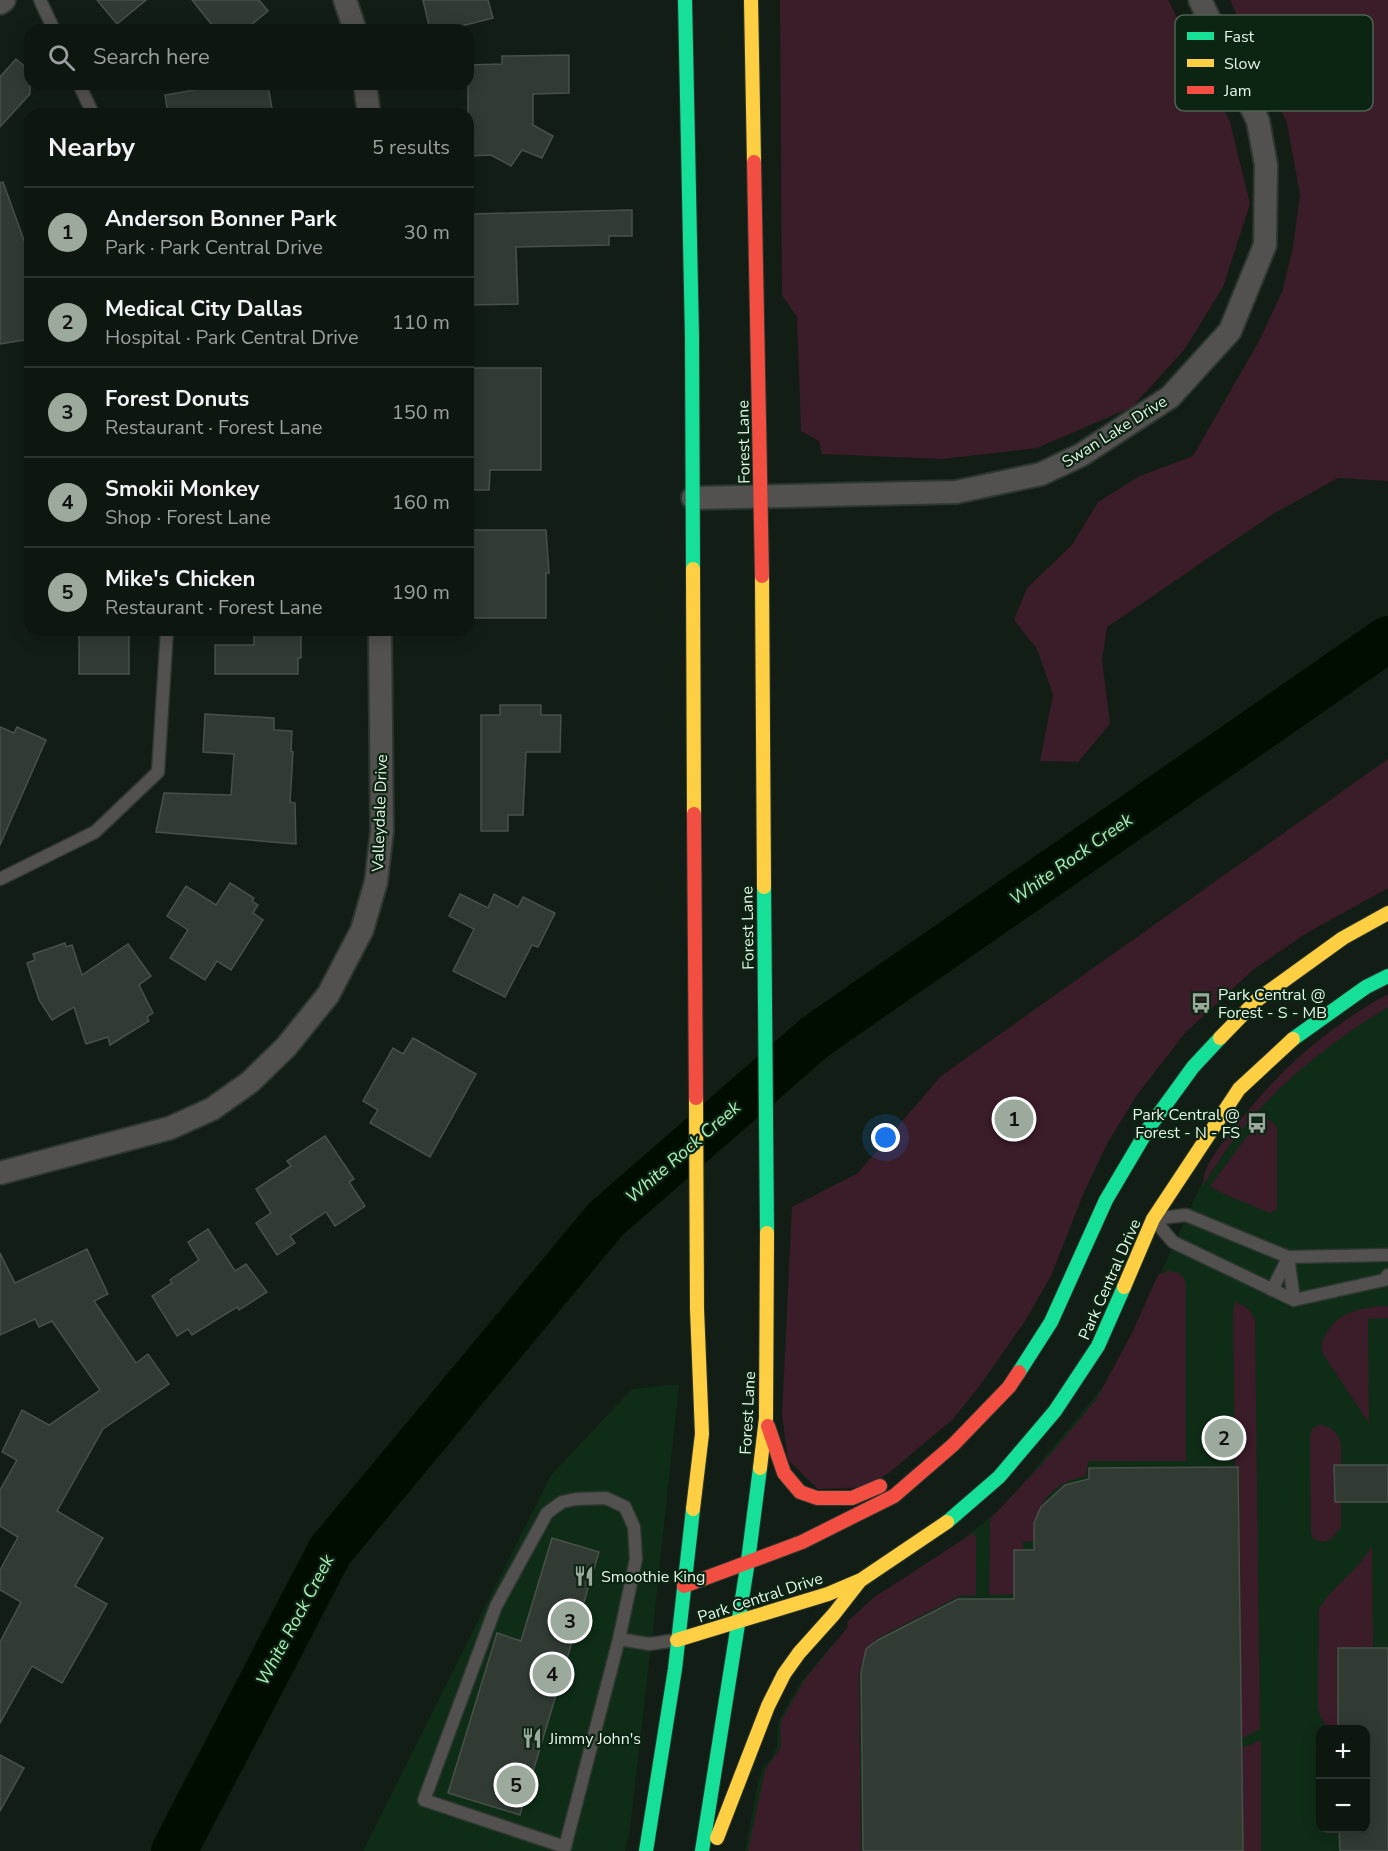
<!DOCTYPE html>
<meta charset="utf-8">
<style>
body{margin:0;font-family:"Nunito Sans",sans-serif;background:#1c231e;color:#f1f3f6}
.controls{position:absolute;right:18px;bottom:18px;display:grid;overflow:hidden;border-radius:12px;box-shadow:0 3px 15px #0003}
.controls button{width:54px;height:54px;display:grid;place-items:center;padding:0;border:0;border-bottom:2px solid #2e3530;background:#0e1610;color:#f1f3f6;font:30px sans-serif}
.you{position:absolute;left:886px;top:1138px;width:21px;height:21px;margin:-15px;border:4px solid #fff;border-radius:50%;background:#1a73e8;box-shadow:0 0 0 9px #1a73e833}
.badge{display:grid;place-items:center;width:39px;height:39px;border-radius:50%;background:#9caa9e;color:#111;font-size:20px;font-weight:700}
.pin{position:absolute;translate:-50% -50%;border:3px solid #fff;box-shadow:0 2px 6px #0006}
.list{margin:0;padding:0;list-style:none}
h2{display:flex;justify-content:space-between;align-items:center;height:78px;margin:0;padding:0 24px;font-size:26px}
h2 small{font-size:20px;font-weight:400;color:#9b9f9f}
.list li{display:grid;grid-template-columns:39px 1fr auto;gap:18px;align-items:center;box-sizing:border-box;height:90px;padding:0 24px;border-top:2px solid #2e3530}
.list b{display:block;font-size:22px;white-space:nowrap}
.list p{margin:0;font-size:20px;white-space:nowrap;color:#9b9f9f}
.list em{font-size:20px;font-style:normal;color:#9b9f9f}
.icon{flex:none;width:33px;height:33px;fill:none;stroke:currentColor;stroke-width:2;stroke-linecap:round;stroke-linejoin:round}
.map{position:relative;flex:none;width:1388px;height:1851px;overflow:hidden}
.search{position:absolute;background:#0e1610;box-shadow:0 3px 15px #0003;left:24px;top:24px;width:450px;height:66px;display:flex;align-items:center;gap:15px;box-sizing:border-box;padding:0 21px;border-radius:18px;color:#9b9f9f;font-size:22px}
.panel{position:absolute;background:#0e1610;box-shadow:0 3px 15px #0003;left:24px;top:108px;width:450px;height:528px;border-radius:18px}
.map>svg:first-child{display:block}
.built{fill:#0f2c17;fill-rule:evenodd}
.green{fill:#3b1c29}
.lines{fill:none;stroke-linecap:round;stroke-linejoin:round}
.river{stroke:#020d02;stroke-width:46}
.building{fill:#313b33;stroke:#475149;stroke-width:1.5}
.lane-casing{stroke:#2c372f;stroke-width:15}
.street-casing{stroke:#2c372f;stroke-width:26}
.fast-casing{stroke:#2c372f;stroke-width:16}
.slow-casing{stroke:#2c372f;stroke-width:16}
.jam-casing{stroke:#2c372f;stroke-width:16}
.lane{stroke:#525150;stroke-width:12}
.street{stroke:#525150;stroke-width:22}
.fast{stroke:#16e098;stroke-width:14}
.slow{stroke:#ffcf43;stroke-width:14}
.jam{stroke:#f24e42;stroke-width:14}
.labels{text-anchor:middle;stroke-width:4.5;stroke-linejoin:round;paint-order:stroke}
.street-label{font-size:16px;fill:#e6f5e8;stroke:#0c2412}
.poi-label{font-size:16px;fill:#e6f5e8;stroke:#0c2412;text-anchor:start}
.water-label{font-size:18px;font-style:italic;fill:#adeeb9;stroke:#0c2412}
.key{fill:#0c2412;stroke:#4d6352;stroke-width:1.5}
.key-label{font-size:16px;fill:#e6f5e8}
</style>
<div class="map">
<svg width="1388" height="1851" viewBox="0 0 1388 1851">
<rect width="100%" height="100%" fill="#121e15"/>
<g class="built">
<path d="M1388,1003V1851H745L758,1783L763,1767L771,1759L777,1747L778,1722L801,1682L833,1644L1005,1505L1116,1371L1200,1187L1243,1116L1296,1059ZM1320,1730H1366V1828H1320Z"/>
<polygon points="679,1384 655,1610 630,1829 625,1851 363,1851 551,1475 632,1389"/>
</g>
<g class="green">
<polygon points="780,0 1168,0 1230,122 1250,204 1223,287 1184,350 1132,407 1037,448 942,459 822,454 819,441 801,431 797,317 782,295"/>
<polygon points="1230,0 1388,0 1388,481 1338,478 1273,514 1107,627 1102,660 1110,724 1078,762 1040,761 1053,695 1037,649 1014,620 1027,588 1072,545 1098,502 1140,476 1193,456 1258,343 1282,292 1293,247 1300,195 1287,123"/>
<polygon points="1388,759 1388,888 1305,934 1254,969 1185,1033 1137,1095 1108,1142 1084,1192 1051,1276 1025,1321 978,1388 953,1419 890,1472 868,1487 818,1489 788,1460 782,1415 792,1207 858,1173 941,1076"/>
<path d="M1388,994V1007C1334,1040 1283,1079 1243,1128C1228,1145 1216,1166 1203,1185C1203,1165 1219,1148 1230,1133C1274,1075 1324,1029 1388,994Z"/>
<polygon points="1263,1115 1277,1127 1277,1209 1270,1213 1222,1193 1210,1186"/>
<path d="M1167,1271C1177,1271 1184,1274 1186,1284V1461H1088L1086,1476C1065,1479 1042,1494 1037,1517C1035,1524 1036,1533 1036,1541L1023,1542V1594L989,1595L990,1519L1043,1463L1096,1400L1131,1335L1158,1275Z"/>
<polygon points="1236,1302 1249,1309 1255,1320 1260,1729 1242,1738 1239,1467 1235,1467 1233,1310"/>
<path d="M1380,1306H1388V1318L1368,1319L1369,1423L1325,1357C1320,1349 1321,1342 1326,1334C1337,1313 1358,1309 1380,1306Z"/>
<path d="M1319,1425C1331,1425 1338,1433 1341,1444V1527L1332,1538L1324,1542L1313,1539L1311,1532L1310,1434L1313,1428Z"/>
<polygon points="973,1533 976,1537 976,1595 959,1596 878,1638 866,1649 859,1675 861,1851 748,1851 765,1770 781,1747 780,1728 781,1721 805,1679 848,1627 847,1622 873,1598"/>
<path d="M1372,1546L1373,1647L1337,1648L1338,1729H1328L1320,1716L1318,1705L1319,1609C1333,1585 1359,1570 1372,1546Z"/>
<polygon points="1261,1740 1261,1851 1243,1851 1242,1748"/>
</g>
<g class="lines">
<polyline class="river" points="174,1851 330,1551 606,1219 815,1037 1388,639"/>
</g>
<g class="building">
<polygon points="97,0 146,0 117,24"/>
<polygon points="192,0 259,0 268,11 245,30 216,30"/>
<polygon points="423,0 488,0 493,18 446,30 430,30"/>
<polygon points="569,55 569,93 533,94 533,125 553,136 542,158 522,150 511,166 491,155 468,156 468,65 502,64 502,56"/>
<polygon points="16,59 30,71 30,94 0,127 0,77"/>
<polygon points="228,84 251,84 252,89 268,86 273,114 168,114 165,95"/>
<polygon points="3,182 25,243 30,242 30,339 0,344 0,183"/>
<polygon points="632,210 632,236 609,236 609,245 516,247 518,304 468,305 468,214"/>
<polygon points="473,368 541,368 541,470 490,470 489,490 468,490 468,420 473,420"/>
<polygon points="470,530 546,530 549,573 546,573 546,618 470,618"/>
<rect x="79" y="630" width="50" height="44"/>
<polygon points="254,630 301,630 301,658 298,658 298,674 215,674 215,645 254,645"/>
<polygon points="500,705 541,705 541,715 561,715 560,752 526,752 523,815 508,815 508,831 481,831 481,715 500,715"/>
<polygon points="205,714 274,718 274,730 292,731 291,751 293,752 290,802 295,803 296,844 156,832 164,793 231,795 234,754 203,752"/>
<polygon points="0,727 14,733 17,727 46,740 0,845"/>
<polygon points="230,883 254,898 252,901 258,905 253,913 263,920 231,970 217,961 205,980 170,958 188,930 167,916 186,886 216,905"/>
<polygon points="460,894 488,908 494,894 518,907 523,897 555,913 538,947 532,945 505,997 453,971 474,929 449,916"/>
<polygon points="65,943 66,947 72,945 82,975 128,944 151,976 139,985 153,1013 147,1017 149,1021 110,1045 108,1037 86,1044 74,1007 52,1020 39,1000 27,963 35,960 33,954"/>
<polygon points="413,1038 476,1074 430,1157 370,1123 378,1110 363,1101 393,1048 403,1054"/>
<polygon points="325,1136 354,1179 349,1182 365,1206 335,1226 326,1212 290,1236 295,1243 277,1255 256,1223 271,1213 256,1189 291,1166 287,1161"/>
<polygon points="208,1229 235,1271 246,1264 267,1292 239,1310 237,1307 192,1335 188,1329 177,1336 152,1296 172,1283 170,1280 199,1260 188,1242"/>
<polygon points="87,1249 108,1294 94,1301 136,1363 148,1354 169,1384 103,1429 57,1511 103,1538 75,1586 107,1604 62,1683 32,1666 0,1723 0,1642 21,1602 0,1590 0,1570 18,1537 0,1526 0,1490 17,1460 2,1452 22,1410 49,1425 100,1390 52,1321 39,1327 35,1319 0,1335 0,1253 15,1283"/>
<polygon points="1334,1465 1388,1465 1388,1502 1335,1502"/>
<polygon points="1238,1467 1243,1851 863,1851 861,1673 866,1649 878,1640 958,1599 1014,1599 1014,1550 1034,1550 1034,1523 1041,1507 1065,1485 1089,1479 1089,1468"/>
<polygon points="552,1538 599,1552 520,1815 448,1793 497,1633 521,1641"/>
<polygon points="1338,1648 1388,1648 1388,1851 1340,1851 1339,1828 1365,1828 1365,1730 1338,1730"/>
<polygon points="0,1755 24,1768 0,1811"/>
</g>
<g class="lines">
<g class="lane-casing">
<g id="lane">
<polyline points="40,0 54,30"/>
<polyline points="79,84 93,114"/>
<polyline points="0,879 95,832 158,772 167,630"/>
<polyline points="1161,1218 1186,1215 1288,1257 1388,1255"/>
<polyline points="1156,1222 1173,1242 1294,1300 1384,1280 1388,1275"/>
<polyline points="1288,1257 1294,1300"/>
<polyline points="1272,1290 1288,1258"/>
<polyline points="619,1639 649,1644 677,1640"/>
<polyline points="563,1851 565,1847 619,1639 636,1559 634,1527 625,1507 606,1498 576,1499 562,1502 547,1513 496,1606 424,1800 565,1847"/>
</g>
</g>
<g class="street-casing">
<g id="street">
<polyline points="345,0 355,30"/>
<polyline points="0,3 4,0"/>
<polyline points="365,84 369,114"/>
<polyline points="693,498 956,492 1041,474 1081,455 1170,397 1230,331 1265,245 1266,165 1258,121 1200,0"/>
<polyline points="0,1173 170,1128 212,1109 250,1082 286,1047 328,995 362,930 376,882 382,831 380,630"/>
</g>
</g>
<g class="fast-casing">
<g id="fast">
<polyline points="685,0 692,337 693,569"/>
<polyline points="764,887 767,1233"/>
<polyline points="1293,1039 1366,987 1388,976"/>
<polyline points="1019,1372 1051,1322 1106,1200 1148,1129 1193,1067 1220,1038"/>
<polyline points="947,1522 999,1477 1055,1411 1098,1346 1124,1287"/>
<polyline points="646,1851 675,1669 693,1509"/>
<polyline points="702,1851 748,1561 760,1468"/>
</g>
</g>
<g class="slow-casing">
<g id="slow">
<polyline points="751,0 754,162"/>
<polyline points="693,569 694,814"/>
<polyline points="762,576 764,887"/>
<polyline points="1220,1038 1257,1000 1343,938 1388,913"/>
<polyline points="1124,1287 1153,1219 1239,1089 1293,1039"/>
<polyline points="760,1468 766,1418 767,1233"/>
<polyline points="693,1509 702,1434 697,1309 696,1098"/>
<polyline points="677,1640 828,1594 861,1580 947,1522"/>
<polyline points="717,1838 768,1706 784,1674 799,1653 834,1614 859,1582"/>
</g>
</g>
<g class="jam-casing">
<g id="jam">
<polyline points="754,162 762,576"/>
<polyline points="694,814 696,1098"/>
<polyline points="768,1426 784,1473 800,1492 817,1498 852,1498 880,1486"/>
<polyline points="684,1586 802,1542 894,1496 953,1445 1009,1387 1019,1372"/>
</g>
</g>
<use href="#lane" class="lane"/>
<use href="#street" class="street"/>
<use href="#fast" class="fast"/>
<use href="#slow" class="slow"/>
<use href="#jam" class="jam"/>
</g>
<defs>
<g id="bus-bare" transform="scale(1.62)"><path d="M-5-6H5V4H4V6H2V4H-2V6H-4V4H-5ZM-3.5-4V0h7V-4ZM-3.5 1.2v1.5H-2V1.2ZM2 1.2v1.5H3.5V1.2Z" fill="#9caa9e" stroke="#0c2412" stroke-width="2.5" paint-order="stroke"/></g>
<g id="restaurant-bare" transform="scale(1.62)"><path d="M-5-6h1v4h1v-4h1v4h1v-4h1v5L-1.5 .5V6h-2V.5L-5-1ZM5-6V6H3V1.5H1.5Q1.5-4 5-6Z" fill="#9caa9e" stroke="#0c2412" stroke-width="2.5" paint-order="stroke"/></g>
</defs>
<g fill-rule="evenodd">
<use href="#bus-bare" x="1201" y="1003"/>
<use href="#bus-bare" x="1257" y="1123"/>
<use href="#restaurant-bare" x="584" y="1576"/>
<use href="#restaurant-bare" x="532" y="1738"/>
</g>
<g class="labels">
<g class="street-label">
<text transform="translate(1114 431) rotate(-32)" y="6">Swan Lake Drive</text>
<text transform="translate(743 442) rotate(-91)" y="6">Forest Lane</text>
<text transform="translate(379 813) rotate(-88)" y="6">Valleydale Drive</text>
<text transform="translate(747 928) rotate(-91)" y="6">Forest Lane</text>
<text transform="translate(1109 1279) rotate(-66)" y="6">Park Central Drive</text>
<text transform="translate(747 1413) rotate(-87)" y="6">Forest Lane</text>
<text transform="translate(760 1597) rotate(-18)" y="6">Park Central Drive</text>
</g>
<g class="poi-label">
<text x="1218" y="1000">Park Central @<tspan x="1218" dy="18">Forest - S - MB</tspan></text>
<text x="1240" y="1120" text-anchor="end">Park Central @<tspan x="1240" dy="18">Forest - N - FS</tspan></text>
<text x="601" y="1582">Smoothie King</text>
<text x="549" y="1744">Jimmy John's</text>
</g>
<g class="water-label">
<text transform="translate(1071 859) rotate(-35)" y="6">White Rock Creek</text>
<text transform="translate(683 1152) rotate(-41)" y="6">White Rock Creek</text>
<text transform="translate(295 1620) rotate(-62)" y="6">White Rock Creek</text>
</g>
</g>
<rect x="1175" y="15" width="198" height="96" rx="9" class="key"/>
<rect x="1187" y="32" width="27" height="8" fill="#16e098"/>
<rect x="1187" y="59" width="27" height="8" fill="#ffcf43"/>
<rect x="1187" y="86" width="27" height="8" fill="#f24e42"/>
<g class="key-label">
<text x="1224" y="42">Fast</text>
<text x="1224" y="69">Slow</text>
<text x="1224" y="96">Jam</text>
</g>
</svg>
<div class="controls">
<button>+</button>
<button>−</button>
</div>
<div class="you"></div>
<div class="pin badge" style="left:1014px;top:1119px">1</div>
<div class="pin badge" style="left:1224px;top:1438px">2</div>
<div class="pin badge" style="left:570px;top:1621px">3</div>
<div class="pin badge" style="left:552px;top:1674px">4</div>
<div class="pin badge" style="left:516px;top:1785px">5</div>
<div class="search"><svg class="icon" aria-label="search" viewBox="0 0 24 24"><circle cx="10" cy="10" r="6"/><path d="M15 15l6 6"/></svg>Search here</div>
<section class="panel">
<h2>Nearby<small>5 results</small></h2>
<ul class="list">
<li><span class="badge">1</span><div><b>Anderson Bonner Park</b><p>Park · Park Central Drive</p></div><em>30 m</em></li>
<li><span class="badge">2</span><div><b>Medical City Dallas</b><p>Hospital · Park Central Drive</p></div><em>110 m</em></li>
<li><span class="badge">3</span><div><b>Forest Donuts</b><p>Restaurant · Forest Lane</p></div><em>150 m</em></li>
<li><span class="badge">4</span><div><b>Smokii Monkey</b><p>Shop · Forest Lane</p></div><em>160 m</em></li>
<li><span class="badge">5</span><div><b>Mike's Chicken</b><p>Restaurant · Forest Lane</p></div><em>190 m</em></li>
</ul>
</section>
</div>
